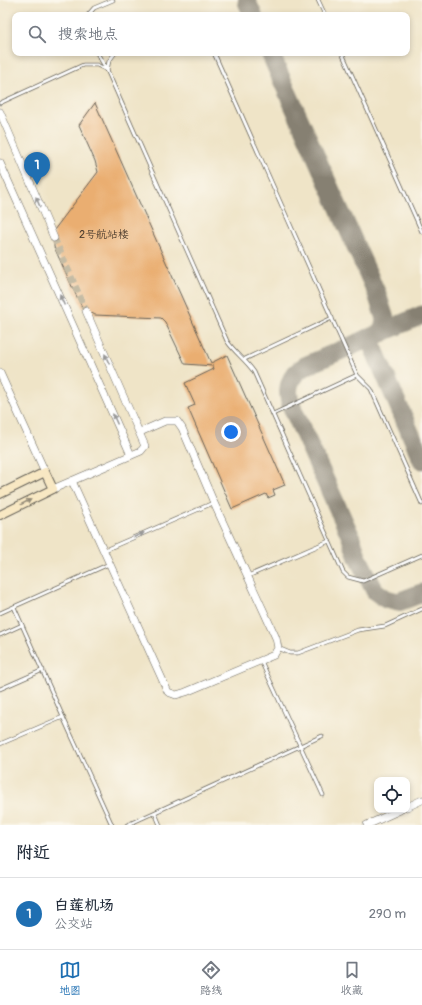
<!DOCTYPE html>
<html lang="zh">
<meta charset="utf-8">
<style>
body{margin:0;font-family:Pangolin,"LXGW WenKai TC",sans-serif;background:#f2f2f3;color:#1f2937}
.controls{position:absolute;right:12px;bottom:12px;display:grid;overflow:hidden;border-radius:8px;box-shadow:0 2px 6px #0003}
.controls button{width:36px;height:36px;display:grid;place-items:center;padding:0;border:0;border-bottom:1px solid #e0e1e3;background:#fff;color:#1f2937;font:20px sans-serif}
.you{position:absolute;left:231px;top:432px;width:14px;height:14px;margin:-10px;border:3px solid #fff;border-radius:50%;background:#1a73e8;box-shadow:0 0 0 6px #1a73e833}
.badge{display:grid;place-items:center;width:26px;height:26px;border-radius:50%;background:#1f6fb2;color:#fff;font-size:13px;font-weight:700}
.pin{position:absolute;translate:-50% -33px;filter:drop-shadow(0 1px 2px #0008)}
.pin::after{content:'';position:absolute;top:21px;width:14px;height:12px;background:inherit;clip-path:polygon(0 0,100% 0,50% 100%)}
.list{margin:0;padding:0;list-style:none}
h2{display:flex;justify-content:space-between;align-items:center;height:52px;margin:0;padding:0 16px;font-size:17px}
h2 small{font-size:13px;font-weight:400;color:#747a83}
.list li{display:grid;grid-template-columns:26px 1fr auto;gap:12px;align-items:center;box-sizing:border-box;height:72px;padding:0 16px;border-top:1px solid #e0e1e3}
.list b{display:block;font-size:15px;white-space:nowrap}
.list p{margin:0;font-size:13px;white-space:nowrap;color:#747a83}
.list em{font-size:13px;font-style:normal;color:#747a83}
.icon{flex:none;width:22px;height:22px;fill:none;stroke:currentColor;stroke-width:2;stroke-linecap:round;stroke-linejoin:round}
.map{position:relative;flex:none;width:422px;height:825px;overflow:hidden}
.search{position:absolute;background:#fff;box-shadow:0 2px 6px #0003;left:12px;right:12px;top:12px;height:44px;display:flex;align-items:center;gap:10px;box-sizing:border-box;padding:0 14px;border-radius:8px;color:#747a83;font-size:15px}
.sheet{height:124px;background:#fff}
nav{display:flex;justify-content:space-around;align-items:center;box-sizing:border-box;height:56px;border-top:1px solid #e0e1e3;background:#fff;font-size:11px;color:#747a83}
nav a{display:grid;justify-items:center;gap:2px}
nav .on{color:#1f6fb2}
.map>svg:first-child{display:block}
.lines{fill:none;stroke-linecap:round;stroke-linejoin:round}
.taxiway{stroke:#868072;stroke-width:19}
.building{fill:#eaae71}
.tertiary-tunnel{stroke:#c5bca5;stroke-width:7;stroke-dasharray:7 3.5;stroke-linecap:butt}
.service-casing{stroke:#666258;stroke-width:4.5}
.tertiary-casing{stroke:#666258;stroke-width:8}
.secondary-casing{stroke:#666258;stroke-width:10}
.service{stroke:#fff;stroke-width:3}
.tertiary{stroke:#fff;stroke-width:7}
.secondary{stroke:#f8e8c3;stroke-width:8}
.oneway{fill:#999}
.oneway2{fill:#958c78}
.labels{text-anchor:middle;stroke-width:3.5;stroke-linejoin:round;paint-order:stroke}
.number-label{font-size:11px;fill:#504031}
</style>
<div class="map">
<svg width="422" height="825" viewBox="0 0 422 825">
<rect width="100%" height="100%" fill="#fbf7ec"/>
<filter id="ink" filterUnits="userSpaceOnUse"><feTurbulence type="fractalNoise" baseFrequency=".025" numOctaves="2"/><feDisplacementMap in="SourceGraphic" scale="8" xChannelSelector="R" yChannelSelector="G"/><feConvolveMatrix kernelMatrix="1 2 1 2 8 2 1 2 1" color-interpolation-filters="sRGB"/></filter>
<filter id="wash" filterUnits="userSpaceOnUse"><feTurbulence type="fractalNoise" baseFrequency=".012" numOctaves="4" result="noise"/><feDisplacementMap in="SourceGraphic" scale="16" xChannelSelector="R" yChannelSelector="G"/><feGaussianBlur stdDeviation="0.9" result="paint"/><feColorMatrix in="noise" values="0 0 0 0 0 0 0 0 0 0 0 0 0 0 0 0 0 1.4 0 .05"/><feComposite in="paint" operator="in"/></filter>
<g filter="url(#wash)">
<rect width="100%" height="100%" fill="#efe4c7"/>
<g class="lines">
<g class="taxiway">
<polyline points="247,2 253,15"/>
<polyline points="270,53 377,294 385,319 383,332"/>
<path d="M422,315L305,366C290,375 285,388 291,405L350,535L358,558L375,591L386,599L398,602L422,593"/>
<polyline points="369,338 422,460"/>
</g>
</g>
<g id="blocks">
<polygon class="building" points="95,103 211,363 227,355 285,485 273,490 275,495 268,498 266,494 232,509 188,408 195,405 185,383 214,369 213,366 185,364 165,322 161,318 95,315 82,307 74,291 54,247 54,230 98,172 95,161 79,125"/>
</g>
</g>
<g filter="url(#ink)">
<use href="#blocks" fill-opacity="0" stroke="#666258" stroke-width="1"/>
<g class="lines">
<polyline class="tertiary-tunnel" points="54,238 86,311"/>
<g class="service-casing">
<g id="service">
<polyline points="318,0 325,15"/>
<polyline points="88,15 94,8 113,0"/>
<polyline points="97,53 107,70"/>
<path d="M115,53L109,61L107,70L227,341C235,353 246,360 254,372L343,572L348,577L363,581L422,555"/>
<polyline points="214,53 357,375 371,389 422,504"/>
<polyline points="342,53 422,232"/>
<polyline points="0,103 83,65 97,65 107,70"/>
<polyline points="245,359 332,318"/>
<polyline points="273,414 357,375"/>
<polyline points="105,550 213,503"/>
<polyline points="248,576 329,541"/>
<polyline points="14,607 63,717"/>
<polyline points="0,613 109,564"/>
<polyline points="0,635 22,625"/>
<polyline points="278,648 290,653 298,653 358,630 385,626 422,609"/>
<polyline points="261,661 323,795"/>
<polyline points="0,689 43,670"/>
<polyline points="0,744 63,717 112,825"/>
<polyline points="155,813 160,825"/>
<polyline points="127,825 322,736"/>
</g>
</g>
<g class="tertiary-casing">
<g id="tertiary">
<polyline points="0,112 54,238"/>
<polyline points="0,163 131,455"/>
<polyline points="0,373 45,472"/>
<polyline points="72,481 168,692 176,695 186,692 274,655 278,648 276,638 214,503 182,428 177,421 165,421 140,432"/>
<polyline points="53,489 141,451 145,446 86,311"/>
<polyline points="407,807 422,800"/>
<polyline points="367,825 400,810"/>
</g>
</g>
<g class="secondary-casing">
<polyline id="secondary" points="0,494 45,472 53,489 0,515"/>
</g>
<use href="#service" class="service"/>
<use href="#tertiary" class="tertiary"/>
<use href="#secondary" class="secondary"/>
</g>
<defs><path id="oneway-solid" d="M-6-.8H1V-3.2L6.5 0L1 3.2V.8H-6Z"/></defs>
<g class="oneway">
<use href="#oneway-solid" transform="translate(38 202) rotate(-113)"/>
<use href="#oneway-solid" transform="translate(62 300) rotate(-114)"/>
<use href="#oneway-solid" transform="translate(107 359) rotate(-114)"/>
<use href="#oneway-solid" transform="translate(115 419) rotate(-114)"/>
<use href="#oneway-solid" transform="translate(139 535) rotate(-24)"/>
</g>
<use class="oneway2" href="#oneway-solid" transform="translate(26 502) rotate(-26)"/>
</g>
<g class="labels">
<g class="number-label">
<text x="104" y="238">2号航站楼</text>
</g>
</g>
</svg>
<div class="controls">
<button><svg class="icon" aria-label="locate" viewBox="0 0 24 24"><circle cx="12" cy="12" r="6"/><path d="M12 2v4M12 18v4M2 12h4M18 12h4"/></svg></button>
</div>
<div class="you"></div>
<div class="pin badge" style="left:37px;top:185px">1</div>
<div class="search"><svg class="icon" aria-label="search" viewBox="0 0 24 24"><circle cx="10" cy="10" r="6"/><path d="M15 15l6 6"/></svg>搜索地点</div>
</div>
<section class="sheet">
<h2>附近<small></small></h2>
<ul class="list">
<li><span class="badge">1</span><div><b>白莲机场</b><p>公交站</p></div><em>290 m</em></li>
</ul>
</section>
<nav>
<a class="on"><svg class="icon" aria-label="map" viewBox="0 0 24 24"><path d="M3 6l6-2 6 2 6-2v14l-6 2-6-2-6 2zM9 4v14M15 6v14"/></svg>地图</a>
<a><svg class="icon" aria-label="directions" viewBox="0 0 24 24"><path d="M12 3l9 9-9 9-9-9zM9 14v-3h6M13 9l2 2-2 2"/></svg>路线</a>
<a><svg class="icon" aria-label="saved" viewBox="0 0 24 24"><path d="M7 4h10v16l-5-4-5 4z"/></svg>收藏</a>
</nav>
